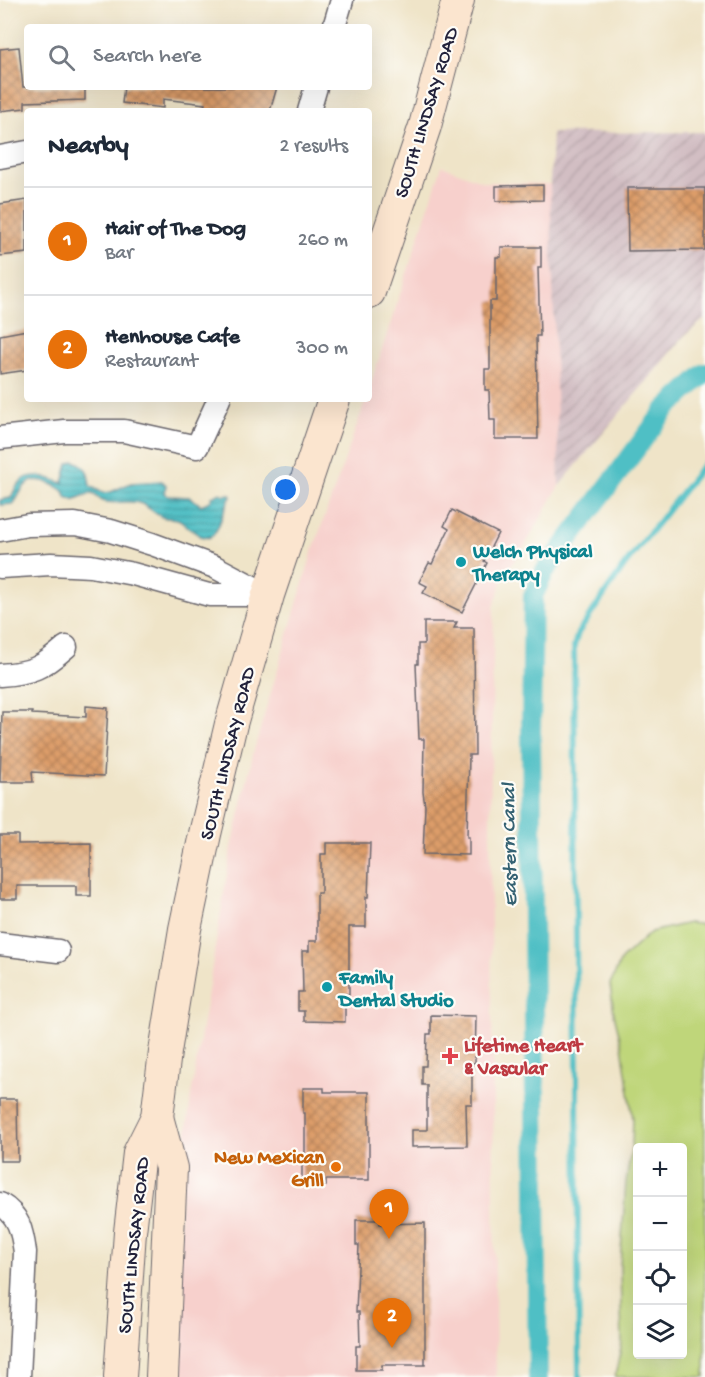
<!DOCTYPE html>
<meta charset="utf-8">
<style>
body{margin:0;font-family:"Gochi Hand",sans-serif;background:#f2f2f3;color:#1f2937}
.controls{position:absolute;right:18px;bottom:18px;display:grid;overflow:hidden;border-radius:6px;box-shadow:0 6px 24px #0002}
.controls button{width:54px;height:54px;display:grid;place-items:center;padding:0;border:0;border-bottom:2px solid #e0e1e3;background:#fff;color:#1f2937;font:30px sans-serif}
.you{position:absolute;left:286px;top:490px;width:21px;height:21px;margin:-15px;border:4px solid #fff;border-radius:50%;background:#1a73e8;box-shadow:0 0 0 9px #1a73e833}
.badge{display:grid;place-items:center;width:39px;height:39px;border-radius:50%;background:#111827;color:#fff;font-size:20px;font-weight:700}
.pin{position:absolute;translate:-50% -50px;filter:drop-shadow(0 2px 3px #0008)}
.pin::after{content:'';position:absolute;top:32px;width:21px;height:18px;background:inherit;clip-path:polygon(0 0,100% 0,50% 100%)}
.list{margin:0;padding:0;list-style:none}
h2{display:flex;justify-content:space-between;align-items:center;height:78px;margin:0;padding:0 24px;font-size:26px}
h2 small{font-size:20px;font-weight:400;color:#747a83}
.list li{display:grid;grid-template-columns:39px 1fr auto;gap:18px;align-items:center;box-sizing:border-box;height:108px;padding:0 24px;border-top:2px solid #e0e1e3}
.list b{display:block;font-size:22px;white-space:nowrap}
.list p{margin:0;font-size:20px;white-space:nowrap;color:#747a83}
.list em{font-size:20px;font-style:normal;color:#747a83}
.icon{flex:none;width:33px;height:33px;fill:none;stroke:currentColor;stroke-width:2;stroke-linecap:round;stroke-linejoin:round}
.map{position:relative;flex:none;width:705px;height:1377px;overflow:hidden}
.search{position:absolute;background:#fff;box-shadow:0 6px 24px #0002;left:24px;top:24px;width:348px;height:66px;display:flex;align-items:center;gap:15px;box-sizing:border-box;padding:0 21px;border-radius:6px;color:#747a83;font-size:22px}
.panel{position:absolute;background:#fff;box-shadow:0 6px 24px #0002;left:24px;top:108px;width:348px;height:294px;border-radius:6px}
.map>svg:first-child{display:block}
.built{fill:#f7d0cc}
.industrial{fill:url(#industrial-furrows)}
.park{fill:#bfd67a;stroke:#707c5a;stroke-width:1.5;fill-rule:evenodd}
.water{fill:url(#water-rules);stroke:#397080;stroke-width:1.5}
.lines{fill:none;stroke-linecap:round;stroke-linejoin:round}
.stream{stroke:#50bfc5;stroke-width:6}
.canal{stroke:#50bfc5;stroke-width:20}
.building{fill:url(#building-cross-hatch)}
.minor-casing{stroke:#6a666c;stroke-width:25}
.secondary-casing{stroke:#6a666c;stroke-width:34}
.minor{stroke:#fff;stroke-width:22}
.secondary{stroke:#fbe5cf;stroke-width:32}
.culture-dot{fill:#0f9aa8;stroke:#fdfcf7;stroke-width:2}
.health-dot{fill:#e0444e;stroke:#fdfcf7;stroke-width:2}
.food-dot{fill:#e8710a;stroke:#fdfcf7;stroke-width:2}
.labels{text-anchor:middle;stroke-width:4.5;stroke-linejoin:round;paint-order:stroke}
.street-label{font-size:20px;fill:#22223b;stroke:#fdfcf7}
.culture-label{font-size:20px;font-weight:bold;fill:#0d838f;stroke:#fdfcf7;text-anchor:start}
.health-label{font-size:20px;font-weight:bold;fill:#be3a42;stroke:#fdfcf7;text-anchor:start}
.food-label{font-size:20px;font-weight:bold;fill:#c56008;stroke:#fdfcf7;text-anchor:end}
.water-label{font-size:21px;font-style:italic;fill:#346172;stroke:#fdfcf7}
</style>
<div class="map">
<svg width="705" height="1377" viewBox="0 0 705 1377">
<defs>
<pattern id="industrial-furrows" width="10" height="10" patternUnits="userSpaceOnUse" patternTransform="scale(1.5)"><rect width="10" height="10" fill="#d2bec3"/><path d="M-1 1l2-2M0 10L10 0M9 11l2-2" fill="none" stroke="#b4a3a8"/></pattern>
<pattern id="water-rules" width="6" height="5" patternUnits="userSpaceOnUse" patternTransform="scale(1.5)"><rect width="6" height="5" fill="#50bfc5"/><path d="M0 2.5h6" fill="none" stroke="#429ba1"/></pattern>
<pattern id="building-cross-hatch" width="8" height="8" patternUnits="userSpaceOnUse" patternTransform="scale(1.5)"><rect width="8" height="8" fill="#dd9d69"/><path d="M0 0l8 8M0 8l8-8" fill="none" stroke="#b38058"/></pattern>
</defs>
<rect width="100%" height="100%" fill="#fdfcf7"/>
<filter id="ink" filterUnits="userSpaceOnUse"><feTurbulence type="fractalNoise" baseFrequency=".0167" numOctaves="2"/><feDisplacementMap in="SourceGraphic" scale="12" xChannelSelector="R" yChannelSelector="G"/><feConvolveMatrix kernelMatrix="1 2 1 2 8 2 1 2 1" color-interpolation-filters="sRGB"/></filter>
<filter id="wash" filterUnits="userSpaceOnUse"><feTurbulence type="fractalNoise" baseFrequency=".008" numOctaves="4" result="noise"/><feDisplacementMap in="SourceGraphic" scale="24" xChannelSelector="R" yChannelSelector="G"/><feGaussianBlur stdDeviation="1.35" result="paint"/><feColorMatrix in="noise" values="0 0 0 0 0 0 0 0 0 0 0 0 0 0 0 0 0 1.4 0 .05"/><feComposite in="paint" operator="in"/></filter>
<g filter="url(#wash)">
<rect width="100%" height="100%" fill="#efe4c8"/>
<polygon class="built" points="442,166 484,182 550,184 555,258 559,486 529,539 504,575 494,607 490,828 496,1377 184,1377 174,1357 182,1170 191,1096 230,856 254,750 312,553 366,399 369,399 369,389"/>
<polygon class="industrial" points="705,132 705,319 684,336 559,486 550,184 552,133"/>
<path class="park" d="M689,923L705,925V1377H615L622,1343L620,1266L626,1182L632,1144L633,1119L622,1046L614,1014L610,984L621,960L651,932ZM638,1148H682V1354H638Z"/>
<path class="water" d="M74,461C88,466 88,473 90,486L103,493L111,492L131,483L162,481L166,485L164,493L168,496L189,497L201,505L211,501L212,497L221,493L224,495L230,494L231,497C224,505 219,534 210,537C201,541 186,524 180,520C174,517 168,519 162,517C155,514 149,507 142,504C130,499 119,504 106,502C99,501 97,494 91,494C85,494 79,498 73,500L66,497L64,491C55,485 37,475 27,484C21,488 18,499 13,504L0,505V500L11,498C22,468 39,475 63,483L68,464Z"/>
<g class="lines">
<polyline class="stream" points="579,1377 574,646 578,633 624,566 705,463"/>
<polyline class="canal" points="538,1377 531,730 533,596 545,571 666,409 705,373"/>
</g>
<g id="blocks">
<g class="building">
<polygon points="19,47 23,87 85,87 85,100 25,102 25,108 0,111 0,49"/>
<polygon points="124,87 277,87 270,111 203,111 205,104 163,99 163,108 122,103"/>
<polygon points="543,185 543,200 496,201 496,186"/>
<polygon points="627,188 705,188 705,250 628,251"/>
<polygon points="27,200 27,253 0,256 0,204"/>
<polygon points="501,247 541,247 541,268 538,268 540,336 536,336 538,439 495,439 495,420 490,420 489,390 485,390 485,369 490,369 490,301 496,301 496,257 501,257"/>
<polygon points="27,330 27,370 0,374 0,335"/>
<polygon points="452,510 498,533 484,561 487,563 462,612 423,593 427,586 419,582 429,563 432,564 449,529 444,526"/>
<polygon points="424,622 457,622 454,628 474,628 475,755 469,755 467,837 469,837 469,855 423,854 425,806 423,792 424,739 419,739 416,664 418,664 418,644 424,644"/>
<polygon points="86,706 108,708 104,776 32,772 33,782 0,782 2,712 32,712 32,714 86,717"/>
<polygon points="0,835 18,835 18,844 91,843 91,896 76,896 76,886 17,886 17,899 0,899"/>
<polygon points="326,843 370,843 368,897 366,897 366,927 349,927 349,994 345,994 345,1022 304,1021 304,1011 298,1011 298,992 303,992 302,951 309,951 309,941 317,941 317,893 321,893 321,854 326,854"/>
<polygon points="431,1015 476,1016 475,1063 472,1063 472,1104 466,1104 467,1146 412,1147 412,1130 427,1130 427,1085 422,1085 422,1066 426,1066 427,1034 431,1034"/>
<polygon points="303,1088 324,1088 324,1092 369,1092 369,1180 326,1180 326,1186 302,1186 302,1161 305,1161 305,1113 303,1113"/>
<polygon points="0,1099 17,1099 18,1161 0,1161"/>
<polygon points="356,1220 380,1220 380,1224 425,1223 425,1365 382,1365 382,1370 356,1370 356,1346 360,1346 359,1312 356,1312 359,1245 356,1245"/>
</g>
</g>
</g>
<g filter="url(#ink)">
<use href="#blocks" fill-opacity="0" stroke="#6a666c" stroke-width="1.5"/>
<g class="lines">
<g class="minor-casing">
<g id="minor">
<polyline points="334,27 342,0"/>
<polyline points="309,111 316,87"/>
<polyline points="0,157 27,152"/>
<polyline points="0,438 64,431 124,431 197,447 219,399"/>
<polyline points="0,530 28,525 75,524 111,531 152,544 215,567 268,595"/>
<polyline points="0,567 51,564 91,566 133,574 209,595 263,595"/>
<path d="M0,675C32,673 42,668 66,647"/>
<polyline points="0,944 58,951"/>
<path d="M0,1204C19,1215 22,1231 25,1252L19,1377"/>
</g>
</g>
<g class="secondary-casing">
<g id="secondary">
<polyline points="369,292 425,126 458,0"/>
<polyline points="157,1117 171,1168 162,1377"/>
<polyline points="120,1377 130,1232 139,1153 157,1117 165,1052 185,929 205,834 231,724 268,595 334,399"/>
</g>
</g>
<use href="#minor" class="minor"/>
<use href="#secondary" class="secondary"/>
</g>
</g>
<g class="culture-dot">
<circle cx="461" cy="562" r="6"/>
<circle cx="327" cy="987" r="6"/>
</g>
<path class="health-dot" d="M447 1047h6v6h6v6h-6v6h-6v-6h-6v-6h6z"/>
<circle class="food-dot" cx="336" cy="1167" r="6"/>
<g class="labels">
<g class="street-label">
<text transform="translate(425 112) rotate(-73)" y="7">SOUTH LINDSAY ROAD</text>
<text transform="translate(226 753) rotate(-76)" y="7">SOUTH LINDSAY ROAD</text>
<text transform="translate(132 1245) rotate(-84)" y="7">SOUTH LINDSAY ROAD</text>
</g>
<g class="culture-label">
<text x="473" y="557">Welch Physical<tspan x="473" dy="23">Therapy</tspan></text>
<text x="339" y="983">Family<tspan x="339" dy="23">Dental Studio</tspan></text>
</g>
<g class="health-label">
<text x="464" y="1051">Lifetime Heart<tspan x="464" dy="23">&amp; Vascular</tspan></text>
</g>
<g class="food-label">
<text x="324" y="1163">New Mexican<tspan x="324" dy="23">Grill</tspan></text>
</g>
<g class="water-label">
<text transform="translate(508 845) rotate(-91)" y="7">Eastern Canal</text>
</g>
</g>
</svg>
<div class="controls">
<button>+</button>
<button>−</button>
<button><svg class="icon" aria-label="locate" viewBox="0 0 24 24"><circle cx="12" cy="12" r="6"/><path d="M12 2v4M12 18v4M2 12h4M18 12h4"/></svg></button>
<button><svg class="icon" aria-label="layers" viewBox="0 0 24 24"><path d="M12 4l9 5-9 5-9-5zM3 14l9 5 9-5"/></svg></button>
</div>
<div class="you"></div>
<div class="pin badge" style="left:389px;top:1239px;background:#e8710a">1</div>
<div class="pin badge" style="left:392px;top:1348px;background:#e8710a">2</div>
<div class="search"><svg class="icon" aria-label="search" viewBox="0 0 24 24"><circle cx="10" cy="10" r="6"/><path d="M15 15l6 6"/></svg>Search here</div>
<section class="panel">
<h2>Nearby<small>2 results</small></h2>
<ul class="list">
<li><span class="badge" style="background:#e8710a">1</span><div><b>Hair of The Dog</b><p>Bar</p></div><em>260 m</em></li>
<li><span class="badge" style="background:#e8710a">2</span><div><b>Henhouse Cafe</b><p>Restaurant</p></div><em>300 m</em></li>
</ul>
</section>
</div>
